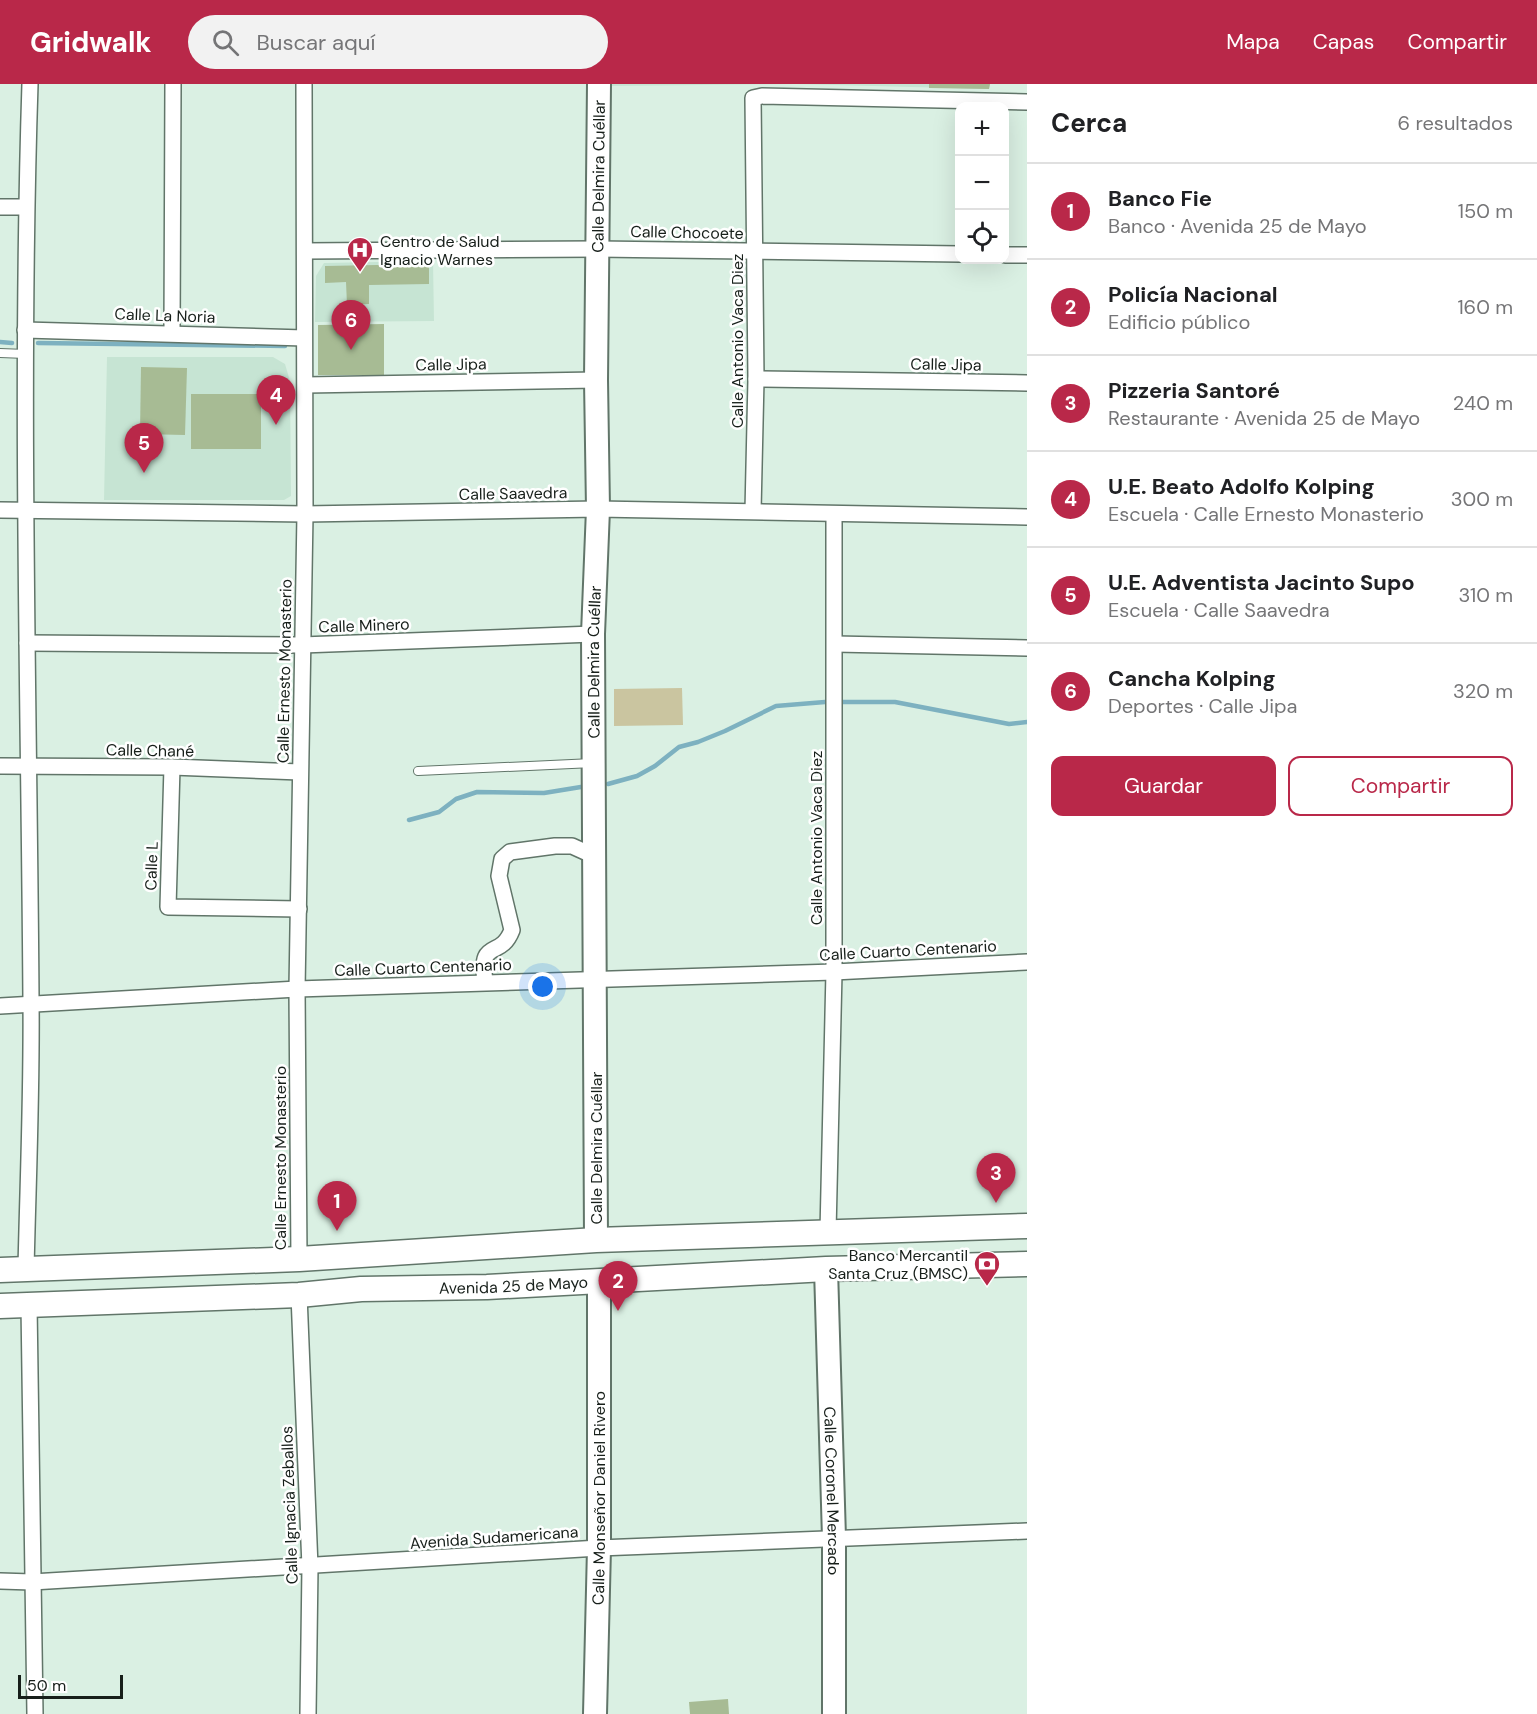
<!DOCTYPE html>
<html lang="es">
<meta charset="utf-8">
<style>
body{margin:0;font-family:"DM Sans",sans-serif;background:#f2f2f2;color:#202124}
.controls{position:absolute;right:18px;top:18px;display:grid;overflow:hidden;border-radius:12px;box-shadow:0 6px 24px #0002}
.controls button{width:54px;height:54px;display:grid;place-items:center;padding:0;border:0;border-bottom:2px solid #e0e0e0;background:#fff;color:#202124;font:30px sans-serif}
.scale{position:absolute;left:18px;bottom:15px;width:105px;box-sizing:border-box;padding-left:6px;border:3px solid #171f1a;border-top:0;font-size:16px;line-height:21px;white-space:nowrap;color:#171f1a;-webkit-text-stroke:4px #fff;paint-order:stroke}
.you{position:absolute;left:543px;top:903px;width:21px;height:21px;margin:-15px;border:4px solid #fff;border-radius:50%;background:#1a73e8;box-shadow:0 0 0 9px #1a73e833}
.badge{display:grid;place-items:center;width:39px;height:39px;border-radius:50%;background:#b92849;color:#fff;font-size:20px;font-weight:700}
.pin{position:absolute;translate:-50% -50px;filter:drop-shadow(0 2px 3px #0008)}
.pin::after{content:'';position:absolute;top:32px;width:21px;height:18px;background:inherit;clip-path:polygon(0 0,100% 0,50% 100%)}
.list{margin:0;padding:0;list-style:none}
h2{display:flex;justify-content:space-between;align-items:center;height:78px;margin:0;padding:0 24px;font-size:26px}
h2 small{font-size:20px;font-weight:400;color:#757577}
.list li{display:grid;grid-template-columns:39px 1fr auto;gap:18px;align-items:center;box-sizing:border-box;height:96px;padding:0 24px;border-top:2px solid #e0e0e0}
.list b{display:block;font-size:22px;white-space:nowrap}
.list p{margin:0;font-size:20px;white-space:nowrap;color:#757577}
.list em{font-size:20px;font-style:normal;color:#757577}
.actions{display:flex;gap:12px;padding:18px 24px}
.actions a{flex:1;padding:14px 0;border:2px solid #b92849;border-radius:12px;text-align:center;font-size:21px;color:#b92849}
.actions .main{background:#b92849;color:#fff}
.icon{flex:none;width:33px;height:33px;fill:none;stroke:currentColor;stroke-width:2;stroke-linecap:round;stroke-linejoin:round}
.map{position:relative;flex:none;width:1027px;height:1630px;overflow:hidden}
header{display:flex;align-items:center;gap:36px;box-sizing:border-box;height:84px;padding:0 30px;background:#b92849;color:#fff}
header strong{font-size:28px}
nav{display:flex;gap:33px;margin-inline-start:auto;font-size:21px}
.search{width:420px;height:54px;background:#f2f2f2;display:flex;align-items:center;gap:15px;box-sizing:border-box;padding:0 21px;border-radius:33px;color:#757577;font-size:22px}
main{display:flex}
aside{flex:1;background:#fff}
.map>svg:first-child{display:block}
.built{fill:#c6e4d3}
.green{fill:#cac5a0}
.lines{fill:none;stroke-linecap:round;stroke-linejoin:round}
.stream{stroke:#7db1c0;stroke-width:4.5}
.building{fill:#a7bb94}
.service-casing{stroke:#617569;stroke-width:10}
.minor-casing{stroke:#617569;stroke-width:18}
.secondary-casing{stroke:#617569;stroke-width:26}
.primary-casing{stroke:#617569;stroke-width:27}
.service{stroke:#fff;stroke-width:8}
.minor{stroke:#fff;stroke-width:15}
.secondary{stroke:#fff;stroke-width:22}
.primary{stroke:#fff;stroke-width:24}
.labels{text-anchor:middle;stroke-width:5;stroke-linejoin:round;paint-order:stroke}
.street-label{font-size:16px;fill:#171f1a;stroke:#fff}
.poi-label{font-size:16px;fill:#171f1a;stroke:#fff;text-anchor:start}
</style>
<header>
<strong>Gridwalk</strong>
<div class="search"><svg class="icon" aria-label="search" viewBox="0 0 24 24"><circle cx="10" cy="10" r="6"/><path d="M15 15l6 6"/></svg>Buscar aquí</div>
<nav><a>Mapa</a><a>Capas</a><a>Compartir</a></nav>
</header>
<main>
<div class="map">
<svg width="1027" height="1630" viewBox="0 0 1027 1630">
<rect width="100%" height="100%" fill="#daf0e3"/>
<g class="built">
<polygon points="612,0 990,0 989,5 796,0 612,2"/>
<polygon points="433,177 434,237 315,238 316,192 324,179"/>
<polygon points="107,273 273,273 285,280 290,297 291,412 284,416 104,416"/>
</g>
<polygon class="green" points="682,604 683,641 614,642 614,605"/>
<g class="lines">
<g class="stream">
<polyline points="0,258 12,259"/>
<polyline points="38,259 285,262"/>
<polyline points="841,618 895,618 1009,640 1027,638"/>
<polyline points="608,700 637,692 655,682 679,663 698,658 725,647 776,622 825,618"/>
<polyline points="409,736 439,728 456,715 477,708 544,709 587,702"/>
</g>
</g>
<g class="building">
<polygon points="929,0 990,0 989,5 929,4"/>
<polygon points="429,180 429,200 369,201 369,220 347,221 346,198 325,199 325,182"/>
<polygon points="384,240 384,291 318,291 318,241"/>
<polygon points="141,283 187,284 185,351 140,350"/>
<rect x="191" y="310" width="70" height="55"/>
<polygon points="728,1615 729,1630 690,1630 689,1618"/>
</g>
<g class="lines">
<g class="service-casing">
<g id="service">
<polyline points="0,269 26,270"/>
<polyline points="418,687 593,679"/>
</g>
</g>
<g class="minor-casing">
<g id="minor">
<polyline points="0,123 26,123"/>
<polyline points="305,167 598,165 960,170"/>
<polyline points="1005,171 1027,171"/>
<polyline points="25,246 304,254"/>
<polyline points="172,249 173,0"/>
<polyline points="756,295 1027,299"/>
<polyline points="306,301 596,296"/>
<polyline points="0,426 305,430 598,425 1027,433"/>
<polyline points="753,427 756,295 753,14 762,12 1027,18"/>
<polyline points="27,559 302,561 593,550"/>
<polyline points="835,560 1027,564"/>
<polyline points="0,682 172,683 300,688"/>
<polyline points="172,683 168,823 299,825"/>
<path d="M485,898C479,852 500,877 512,846L499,792L502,775L510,768L555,762H572L594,772"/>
<polyline points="0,922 297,905 834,888 1027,878"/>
<polyline points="828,1148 834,888 834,431"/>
<polyline points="299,1175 297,905 305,430 304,0"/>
<path d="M26,1185C28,1096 32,1006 31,917C29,611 20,306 30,0"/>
<polyline points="299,1211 310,1483 308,1630"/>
<polyline points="29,1221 35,1630"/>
<polyline points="0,1497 32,1498 599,1464 1027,1447"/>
</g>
</g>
<g class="secondary-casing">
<g id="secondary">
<path id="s1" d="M596,1156L593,550L598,425L596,296L599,0"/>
<path id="s2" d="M826,1185L834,1454V1630"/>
<path id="s3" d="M595,1630L599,1464V1198"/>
</g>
</g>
<g class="primary-casing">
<g id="primary">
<polyline points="0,1186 299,1175 596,1156 1027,1142"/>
<path id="s4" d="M0,1222L299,1211L361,1205L487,1203L826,1185L1027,1180"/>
</g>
</g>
<use href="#service" class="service"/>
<use href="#minor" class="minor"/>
<use href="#secondary" class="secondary"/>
<use href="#primary" class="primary"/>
</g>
<defs>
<g id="hospital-pin" transform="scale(1.35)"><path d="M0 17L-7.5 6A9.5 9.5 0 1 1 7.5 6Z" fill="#b92849" stroke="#fff"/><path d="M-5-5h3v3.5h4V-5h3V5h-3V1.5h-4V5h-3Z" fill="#fff"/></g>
<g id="bank-pin" transform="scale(1.35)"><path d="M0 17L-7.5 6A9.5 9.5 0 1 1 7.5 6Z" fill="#b92849" stroke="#fff"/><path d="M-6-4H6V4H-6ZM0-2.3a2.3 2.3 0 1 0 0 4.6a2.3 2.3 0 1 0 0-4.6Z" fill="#fff"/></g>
</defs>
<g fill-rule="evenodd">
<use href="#hospital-pin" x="360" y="166"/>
<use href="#bank-pin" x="987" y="1180"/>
</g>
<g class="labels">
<g class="street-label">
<text dy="6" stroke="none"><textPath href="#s1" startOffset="1064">Calle Delmira Cuéllar</textPath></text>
<text transform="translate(687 148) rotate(1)" y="6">Calle Chocoete</text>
<text transform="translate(165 231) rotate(2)" y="6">Calle La Noria</text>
<text transform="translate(737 257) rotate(-90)" y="6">Calle Antonio Vaca Diez</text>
<text transform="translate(451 280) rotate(-1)" y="6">Calle Jipa</text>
<text transform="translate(946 280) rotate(1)" y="6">Calle Jipa</text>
<text transform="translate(513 409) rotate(-1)" y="6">Calle Saavedra</text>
<text transform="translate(364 541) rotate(-2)" y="6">Calle Minero</text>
<text dy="6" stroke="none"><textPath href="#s1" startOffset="578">Calle Delmira Cuéllar</textPath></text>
<text transform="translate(284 587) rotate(-89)" y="6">Calle Ernesto Monasterio</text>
<text transform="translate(150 666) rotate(1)" y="6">Calle Chané</text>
<text transform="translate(816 754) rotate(-90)" y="6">Calle Antonio Vaca Diez</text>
<text transform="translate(151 782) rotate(-88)" y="6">Calle L</text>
<text transform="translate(908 866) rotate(-3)" y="6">Calle Cuarto Centenario</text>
<text transform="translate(423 883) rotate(-2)" y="6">Calle Cuarto Centenario</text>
<text transform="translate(596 1064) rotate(-90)" y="6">Calle Delmira Cuéllar</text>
<text transform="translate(280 1074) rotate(-90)" y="6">Calle Ernesto Monasterio</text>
<text dy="6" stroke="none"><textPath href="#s4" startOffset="514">Avenida 25 de Mayo</textPath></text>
<text dy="6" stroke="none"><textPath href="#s2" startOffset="222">Calle Coronel Mercado</textPath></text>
<text dy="6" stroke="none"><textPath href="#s3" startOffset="216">Calle Monseñor Daniel Rivero</textPath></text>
<text transform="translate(289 1421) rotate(-92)" y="6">Calle Ignacia Zeballos</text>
<text transform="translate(494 1453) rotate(-4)" y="6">Avenida Sudamericana</text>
</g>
<g class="poi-label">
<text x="380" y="163">Centro de Salud<tspan x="380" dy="18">Ignacio Warnes</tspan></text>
<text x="968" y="1177" text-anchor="end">Banco Mercantil<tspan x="968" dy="18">Santa Cruz (BMSC)</tspan></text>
</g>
</g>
</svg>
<div class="controls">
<button>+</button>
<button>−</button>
<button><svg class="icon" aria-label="locate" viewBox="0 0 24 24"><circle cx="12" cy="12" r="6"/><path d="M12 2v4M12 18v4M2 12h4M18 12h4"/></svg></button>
</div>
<div class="scale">50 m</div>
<div class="you"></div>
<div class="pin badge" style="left:337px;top:1147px">1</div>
<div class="pin badge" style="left:618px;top:1227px">2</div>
<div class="pin badge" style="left:996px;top:1119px">3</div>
<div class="pin badge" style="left:276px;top:341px">4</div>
<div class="pin badge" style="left:144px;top:389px">5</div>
<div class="pin badge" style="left:351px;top:266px">6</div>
</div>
<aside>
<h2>Cerca<small>6 resultados</small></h2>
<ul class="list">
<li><span class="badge">1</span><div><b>Banco Fie</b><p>Banco · Avenida 25 de Mayo</p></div><em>150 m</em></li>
<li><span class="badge">2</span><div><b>Policía Nacional</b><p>Edificio público</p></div><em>160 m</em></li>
<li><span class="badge">3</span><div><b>Pizzeria Santoré</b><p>Restaurante · Avenida 25 de Mayo</p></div><em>240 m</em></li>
<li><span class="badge">4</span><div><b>U.E. Beato Adolfo Kolping</b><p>Escuela · Calle Ernesto Monasterio</p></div><em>300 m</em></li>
<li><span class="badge">5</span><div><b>U.E. Adventista Jacinto Supo</b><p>Escuela · Calle Saavedra</p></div><em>310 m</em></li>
<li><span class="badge">6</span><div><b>Cancha Kolping</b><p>Deportes · Calle Jipa</p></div><em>320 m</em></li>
</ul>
<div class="actions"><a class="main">Guardar</a><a>Compartir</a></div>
</aside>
</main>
